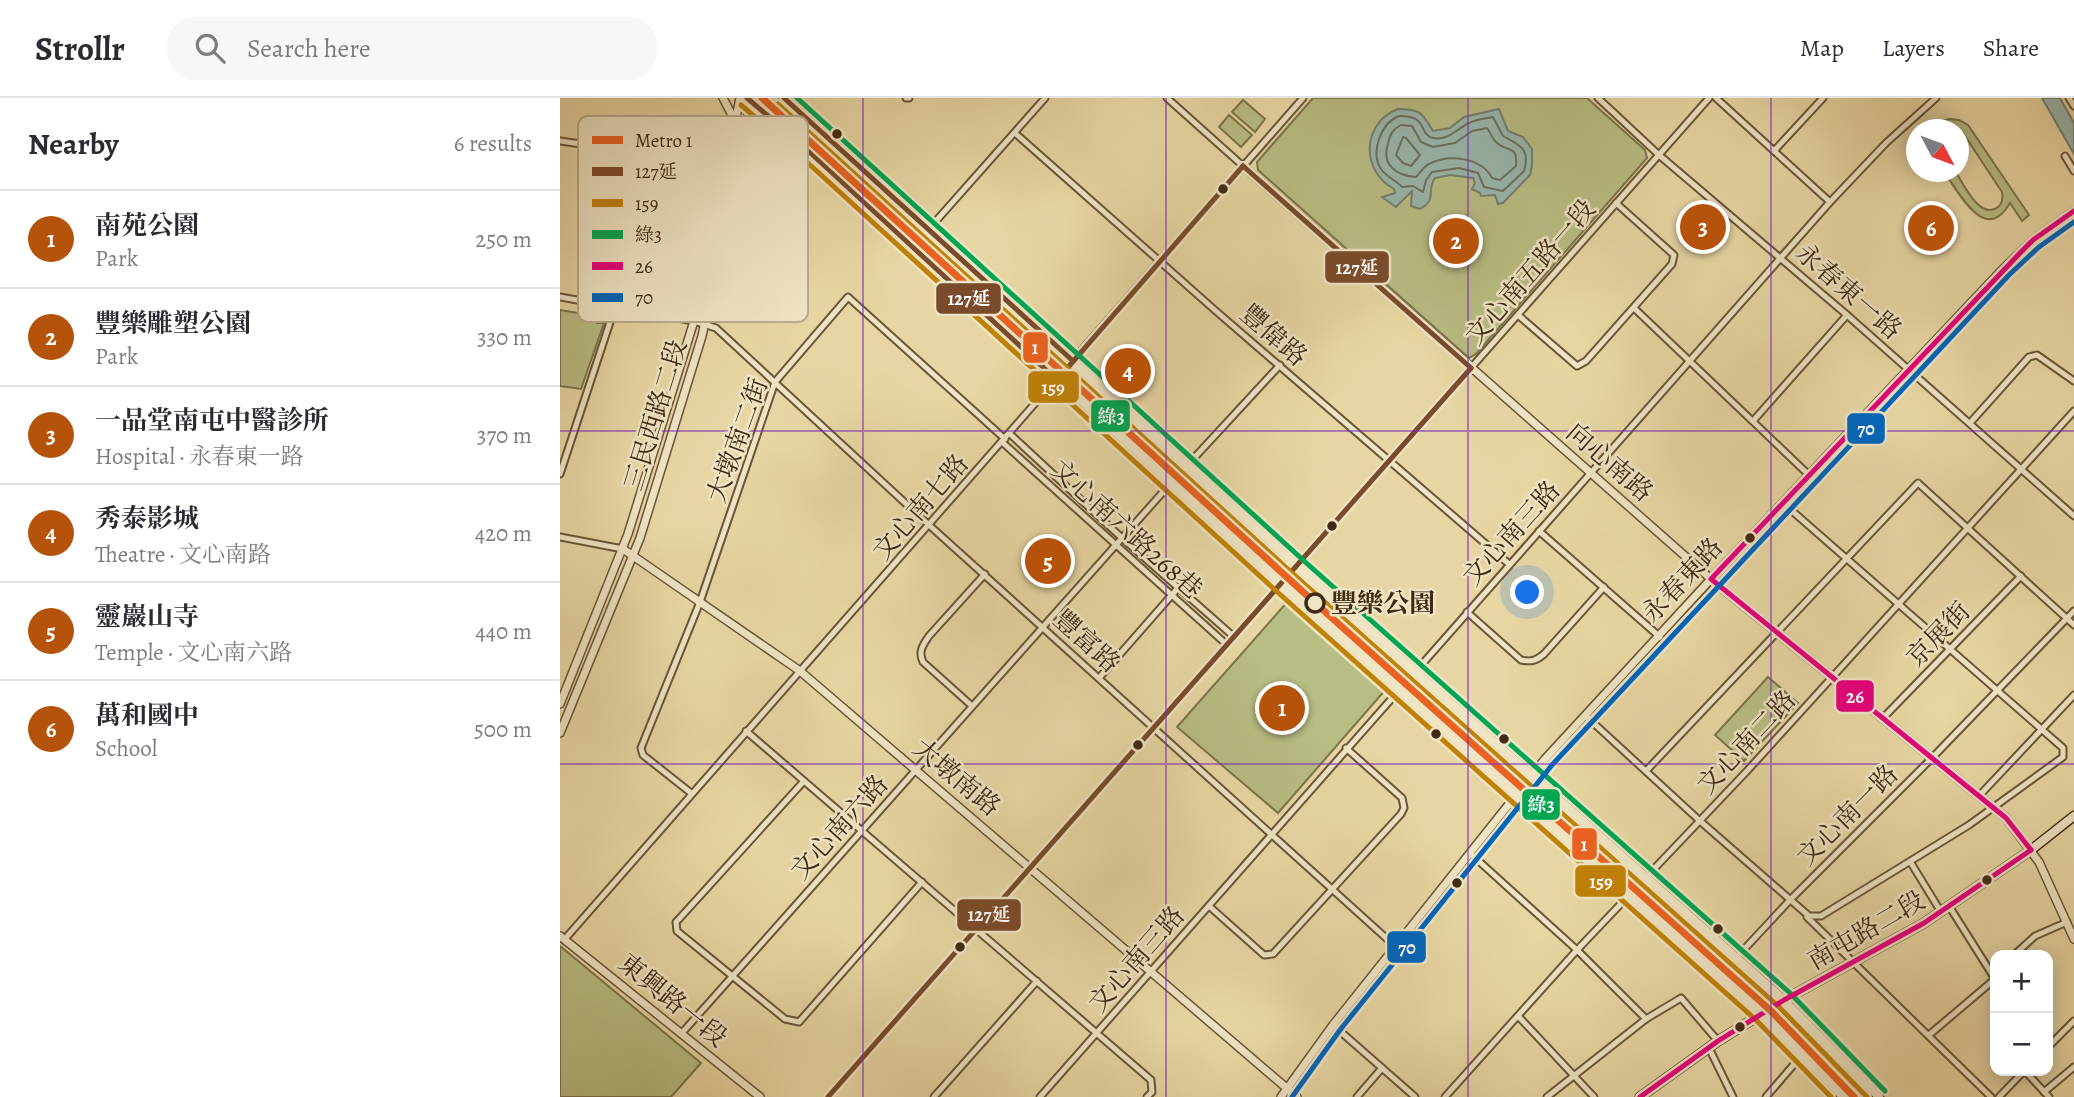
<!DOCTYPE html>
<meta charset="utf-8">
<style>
body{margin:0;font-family:Alegreya,"Noto Serif TC",serif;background:#f7f7f7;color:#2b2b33}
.controls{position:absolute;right:21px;bottom:21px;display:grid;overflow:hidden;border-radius:14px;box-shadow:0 4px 18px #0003}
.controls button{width:63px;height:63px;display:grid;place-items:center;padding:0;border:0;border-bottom:2px solid #e1e1e2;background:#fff;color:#2b2b33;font:35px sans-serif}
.compass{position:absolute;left:1346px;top:21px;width:63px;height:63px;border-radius:50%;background:#fff;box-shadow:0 4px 18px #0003;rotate:131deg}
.you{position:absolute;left:968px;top:495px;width:24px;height:24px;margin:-18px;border:5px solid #fff;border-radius:50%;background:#1a73e8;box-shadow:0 0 0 10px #1a73e833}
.badge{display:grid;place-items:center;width:46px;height:46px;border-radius:50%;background:#b45309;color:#fff;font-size:23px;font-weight:700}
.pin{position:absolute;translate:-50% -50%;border:4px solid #fff;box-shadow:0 2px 7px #0006}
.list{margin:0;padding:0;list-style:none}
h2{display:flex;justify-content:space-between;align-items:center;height:91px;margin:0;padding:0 28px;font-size:30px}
h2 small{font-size:23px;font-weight:400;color:#7c7c81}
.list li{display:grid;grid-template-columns:46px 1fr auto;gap:21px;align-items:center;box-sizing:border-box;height:98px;padding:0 28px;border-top:2px solid #e1e1e2}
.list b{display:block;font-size:26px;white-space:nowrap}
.list p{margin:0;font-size:23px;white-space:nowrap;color:#7c7c81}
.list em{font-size:23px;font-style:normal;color:#7c7c81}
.icon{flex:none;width:38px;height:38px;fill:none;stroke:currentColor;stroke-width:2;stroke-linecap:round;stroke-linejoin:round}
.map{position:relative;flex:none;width:1514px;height:999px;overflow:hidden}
header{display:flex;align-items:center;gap:42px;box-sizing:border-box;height:98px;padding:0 35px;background:#fff;border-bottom:2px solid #e1e1e2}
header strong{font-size:33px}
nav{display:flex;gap:38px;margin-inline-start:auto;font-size:24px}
.search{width:490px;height:63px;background:#f7f7f7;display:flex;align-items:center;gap:18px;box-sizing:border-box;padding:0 24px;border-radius:28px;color:#7c7c81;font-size:26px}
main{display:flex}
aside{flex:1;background:#fff}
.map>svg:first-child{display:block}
.green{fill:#b8bd83;stroke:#7c744b;stroke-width:2}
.water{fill:#99b7ae;stroke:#757f70;stroke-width:2}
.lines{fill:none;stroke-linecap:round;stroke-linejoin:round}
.shore{stroke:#6c7060;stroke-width:2}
.minor-casing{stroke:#6a5537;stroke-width:9}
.tertiary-casing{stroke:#6a5537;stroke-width:10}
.secondary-casing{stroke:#402a13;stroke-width:11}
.minor{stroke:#efe4c3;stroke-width:5}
.tertiary{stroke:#efe4c3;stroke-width:7}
.secondary{stroke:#efe4c3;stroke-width:8}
.bus-1-casing{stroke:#efe4c3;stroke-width:10}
.bus-2-casing{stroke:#efe4c3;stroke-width:10}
.bus-3-casing{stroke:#efe4c3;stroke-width:10}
.bus-4-casing{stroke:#efe4c3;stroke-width:10}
.bus-5-casing{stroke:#efe4c3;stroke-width:10}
.bus-1{stroke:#7a4b2a;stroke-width:5}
.bus-2{stroke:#c08106;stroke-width:5}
.bus-3{stroke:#00a651;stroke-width:5}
.bus-4{stroke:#e5007d;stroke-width:5}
.bus-5{stroke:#0065bd;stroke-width:5}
.metro-1-casing{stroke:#efe4c3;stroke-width:12}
.metro-1{stroke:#e96221;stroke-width:7}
.grid{fill:none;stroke:#7b2cbf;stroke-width:2;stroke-opacity:0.55}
.bus-dot{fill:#402a13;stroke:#efe4c3;stroke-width:2.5}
.stop-dot{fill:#efe4c3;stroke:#402a13;stroke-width:3.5}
.labels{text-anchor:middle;stroke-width:5;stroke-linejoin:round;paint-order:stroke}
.street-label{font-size:26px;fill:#402a13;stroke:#efe4c3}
.stop-label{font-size:26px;font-weight:bold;fill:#402a13;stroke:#efe4c3;text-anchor:start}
.key{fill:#efe4c3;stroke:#baac8e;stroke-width:2}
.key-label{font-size:19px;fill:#402a13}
.line-badge{stroke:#efe4c3;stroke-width:2.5}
.badge-label{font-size:19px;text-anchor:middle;font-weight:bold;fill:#fff}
</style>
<header>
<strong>Strollr</strong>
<div class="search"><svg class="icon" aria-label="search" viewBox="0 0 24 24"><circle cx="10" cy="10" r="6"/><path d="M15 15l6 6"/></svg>Search here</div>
<nav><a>Map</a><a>Layers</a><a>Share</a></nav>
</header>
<main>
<aside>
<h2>Nearby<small>6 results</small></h2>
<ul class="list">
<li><span class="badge">1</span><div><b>南苑公園</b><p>Park</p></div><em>250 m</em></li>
<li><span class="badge">2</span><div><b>豐樂雕塑公園</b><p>Park</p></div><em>330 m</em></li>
<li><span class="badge">3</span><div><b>一品堂南屯中醫診所</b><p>Hospital · 永春東一路</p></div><em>370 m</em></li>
<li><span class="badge">4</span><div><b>秀泰影城</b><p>Theatre · 文心南路</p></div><em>420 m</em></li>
<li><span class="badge">5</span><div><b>靈巖山寺</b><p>Temple · 文心南六路</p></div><em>440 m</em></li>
<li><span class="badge">6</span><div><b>萬和國中</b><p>School</p></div><em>500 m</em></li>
</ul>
</aside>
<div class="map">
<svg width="1514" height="999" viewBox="0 0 1514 999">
<rect width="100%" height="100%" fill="#e7d6a3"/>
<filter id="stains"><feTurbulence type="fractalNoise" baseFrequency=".00286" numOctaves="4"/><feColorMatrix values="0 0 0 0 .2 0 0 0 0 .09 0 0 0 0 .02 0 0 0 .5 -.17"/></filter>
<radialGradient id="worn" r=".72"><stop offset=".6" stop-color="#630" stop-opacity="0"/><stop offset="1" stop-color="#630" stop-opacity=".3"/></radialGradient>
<g class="green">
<polygon points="753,0 1027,0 1085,52 1087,60 916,256 909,260 698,72 697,64"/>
<polygon points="683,2 705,21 695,34 672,14"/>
<polygon points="669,17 692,37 681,49 659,29"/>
<path d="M1389,21L1399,22L1408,27L1469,117L1462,123L1450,105C1425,148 1399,94 1384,74H1396C1403,85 1420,123 1438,109C1443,105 1443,100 1442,94L1403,35L1394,30L1371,31L1380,24Z"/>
<polygon points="0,212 35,218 37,225 44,225 21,291 0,288"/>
<polygon points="729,502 823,581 827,590 718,715 617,629"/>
<polygon points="1208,579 1238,605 1184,663 1155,637"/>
<polygon points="0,848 141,965 111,999 0,999"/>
</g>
<g class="water">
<polygon points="1482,0 1500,0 1514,25 1514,56"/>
<path d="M838,11C861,11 862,15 873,33L890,30L904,19L939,11L948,33L963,39L972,51V68L970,77L943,105L938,106L935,97L921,98L920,95L912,91L915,85L913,80L890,77L875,80C866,92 878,101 860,111L851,108L852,93L836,109L822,99L835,95L834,91C800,72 802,25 838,11Z"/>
</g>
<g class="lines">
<g class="shore">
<path d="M839,18C869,17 858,37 873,40C887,43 896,32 907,26C914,22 926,20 933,19L943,38C959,47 971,50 964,73L943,93L924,89L918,75L899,70L872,74L866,82L863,94L853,88L842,89C836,82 826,79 821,71C810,54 821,25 839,18Z"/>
<path d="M841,27L852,28L861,44L873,49L895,45L912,33L927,30C930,34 932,40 936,44C947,55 958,46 956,68L940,82L932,80C921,59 889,56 869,66C863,69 860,75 856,79C837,78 821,67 828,46C830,36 832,32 841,27Z"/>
<polygon points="843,39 846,40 860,57 851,68 843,65 836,57"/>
</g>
<g class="minor-casing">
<g id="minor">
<polyline points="346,0 349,0"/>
<polyline points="607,0 683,68"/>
<polyline points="1038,0 1099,57 1287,217 1514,418"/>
<polyline points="1156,0 1270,104"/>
<polyline points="1509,0 1514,8"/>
<polyline points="455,35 657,214 949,466"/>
<polyline points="0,43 83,55 86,61 55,209 0,376"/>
<polyline points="1214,53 1263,0"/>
<polyline points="1505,58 1514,73"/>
<polyline points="368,132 485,0"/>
<polyline points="0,199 134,223 156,230 369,427 836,849"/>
<polyline points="1074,210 1251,379"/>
<polyline points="958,217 1017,268 1026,263 1112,166 1114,157 1056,105"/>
<polyline points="1193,323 1287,217"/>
<polyline points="1410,325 1469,259 1477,257 1514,283"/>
<polyline points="450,336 562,440 673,538"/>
<polyline points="442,344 666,546"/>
<polyline points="979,433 1100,539"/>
<polyline points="0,439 63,451"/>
<path d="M907,514L961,562C971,564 976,563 984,556L1044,489"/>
<polyline points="539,580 618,490"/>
<path d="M412,608L363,564C358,553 363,547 369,538L425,476"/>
<polyline points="1028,620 1140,723 1249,818 1261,818 1409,727 1503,659 1503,650 1223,405"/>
<polyline points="1323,620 1461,478"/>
<polyline points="186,633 591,982 592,994 587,999"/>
<polyline points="1086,673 1358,385 1514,527"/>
<polyline points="244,683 119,821 116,824 117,833 225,921 239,924 362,784"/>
<polyline points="131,695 83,657 81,650 140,504 215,284 288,199 445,341"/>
<polyline points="1419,698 1514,597"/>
<polyline points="911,756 1017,852 1086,921"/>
<polyline points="1351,765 1381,814"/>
<polyline points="649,808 704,857 713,856 841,716 844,710 842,700 786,650"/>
<polyline points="1247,819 1431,999"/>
<polyline points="4,842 743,0"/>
<polyline points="1454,857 1475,838 1507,824"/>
<polyline points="1177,859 1230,802 1372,660 1514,513"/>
<polyline points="958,918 1034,999"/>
<polyline points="773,927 855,999"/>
<polyline points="121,936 611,385 720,267"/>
<polyline points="1369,937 1435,881 1389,808"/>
<polyline points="1488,949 1514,923"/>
<polyline points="1149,950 1173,999"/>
<polyline points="1465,973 1489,999"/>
<polyline points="1484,994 1514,969"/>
<polyline points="268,999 1149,0"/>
<polyline points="374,999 477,883"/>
<polyline points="480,999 1270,104 1326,45 1376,0"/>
<polyline points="797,999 822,970"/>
<polyline points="885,999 1017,852 1187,673 1514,313"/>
<polyline points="987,999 1086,921 1121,900 1158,943"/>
<polyline points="1206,999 1242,957"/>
<polyline points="1439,999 1464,973"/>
</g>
</g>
<g class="tertiary-casing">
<g id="tertiary">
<polyline points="163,0 175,23"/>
<path d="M179,63C202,45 211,41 241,48"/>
<polyline points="683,68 1151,481"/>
<polyline points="63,451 240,573 737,999"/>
<polyline points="1158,487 1446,720 1479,764 1514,841"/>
<polyline points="0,606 68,436 134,223 180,0"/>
<polyline points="0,635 80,440 142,238 191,1"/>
<polyline points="980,674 990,666 1462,162 1491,137 1514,122"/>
<polyline points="0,838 200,999"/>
<polyline points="721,999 773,927 985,661 1151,481 1443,171 1473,142 1514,113"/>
</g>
</g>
<g class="secondary-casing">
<g id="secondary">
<polyline points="187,0 243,48 720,485 1202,916 1283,999"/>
<polyline points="224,0 737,468 1224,902 1319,999"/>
<polyline points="1080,999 1158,943 1224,902 1364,825 1471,752 1514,718"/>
</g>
</g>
<use href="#minor" class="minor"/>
<use href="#tertiary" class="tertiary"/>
<use href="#secondary" class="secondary"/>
<g class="bus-1-casing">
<g id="bus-1">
<polyline points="187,0 243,48 497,282 683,68"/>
<polyline points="224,0 513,263"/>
<polyline points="683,68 911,270"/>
<polyline points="268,999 911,270"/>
</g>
</g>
<g class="bus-2-casing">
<g id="bus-2">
<polyline points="218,6 731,474 1218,908 1307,999"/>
<polyline points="181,7 237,55 714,491 1196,922 1271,999"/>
</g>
</g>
<g class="bus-3-casing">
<g id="bus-3">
<polyline points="200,0 249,42 726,479 1208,909 1289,993"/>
<polyline points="237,0 743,462 1230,895 1325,993"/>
</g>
</g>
<g class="bus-4-casing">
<g id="bus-4">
<polyline points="1471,752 1446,720 1151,481 1460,155 1473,142 1514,113"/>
<polyline points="1080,999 1158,943 1224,902 1364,825 1471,752"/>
</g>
</g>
<g class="bus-5-casing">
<polyline id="bus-5" points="732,999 780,932 992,667 1449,177 1479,149 1514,124"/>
</g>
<use href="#bus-1" class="bus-1"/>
<use href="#bus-2" class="bus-2"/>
<use href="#bus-3" class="bus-3"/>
<use href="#bus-4" class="bus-4"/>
<use href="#bus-5" class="bus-5"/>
<g class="metro-1-casing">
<polyline id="metro-1" points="202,0 753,503 1211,913 1294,999"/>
</g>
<use href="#metro-1" class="metro-1"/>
</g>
<path class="grid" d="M303,0V999M606,0V999M908,0V999M1211,0V999M0,333H1514M0,666H1514"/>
<g class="bus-dot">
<circle cx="277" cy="36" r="6"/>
<circle cx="663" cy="91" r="6"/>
<circle cx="772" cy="428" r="6"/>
<circle cx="1190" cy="440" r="6"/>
<circle cx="876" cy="636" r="6"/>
<circle cx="944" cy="641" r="6"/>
<circle cx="578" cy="647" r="6"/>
<circle cx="1427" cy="782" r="6"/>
<circle cx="897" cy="785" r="6"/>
<circle cx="1158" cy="831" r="6"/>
<circle cx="400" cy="849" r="6"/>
<circle cx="1180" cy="929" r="6"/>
</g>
<circle class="stop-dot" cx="755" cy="505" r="9"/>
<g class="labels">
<g class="street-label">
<text transform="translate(970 174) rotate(-49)" y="9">文心南五路一段</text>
<text transform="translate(1289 193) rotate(41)" y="9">永春東一路</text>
<text transform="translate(714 237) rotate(41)" y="9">豐偉路</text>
<text transform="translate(95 317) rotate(-73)" y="9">三民西路二段</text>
<text transform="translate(177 342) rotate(-70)" y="9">大墩南二街</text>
<text transform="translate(1050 364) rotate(41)" y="9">向心南路</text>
<text transform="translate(360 409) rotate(-49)" y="9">文心南七路</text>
<text transform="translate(567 431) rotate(42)" y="9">文心南六路268巷</text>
<text transform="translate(951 435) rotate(-48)" y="9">文心南三路</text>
<text transform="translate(1122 482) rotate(-47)" y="9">永春東路</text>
<text transform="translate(1378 536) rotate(-46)" y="9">京展街</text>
<text transform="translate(527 543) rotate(42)" y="9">豐富路</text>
<text transform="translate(1186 644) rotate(-47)" y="9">文心南二路</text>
<text transform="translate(397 679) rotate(40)" y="9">大墩南路</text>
<text transform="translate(1287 717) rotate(-45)" y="9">文心南一路</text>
<text transform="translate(279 729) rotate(-48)" y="9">文心南六路</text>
<text transform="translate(1306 832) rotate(-30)" y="9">南屯路二段</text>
<text transform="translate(576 861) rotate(-49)" y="9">文心南三路</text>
<text transform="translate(113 902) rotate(39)" y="9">東興路一段</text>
</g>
<g class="stop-label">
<text x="771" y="514">豐樂公園</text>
</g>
</g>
<rect x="18" y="18" width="230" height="206" rx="10" class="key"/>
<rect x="32" y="38" width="31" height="8" fill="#e96221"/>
<rect x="32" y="69" width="31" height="9" fill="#7a4b2a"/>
<rect x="32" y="101" width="31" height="8" fill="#c08106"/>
<rect x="32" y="132" width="31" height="9" fill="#00a651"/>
<rect x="32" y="164" width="31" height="8" fill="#e5007d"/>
<rect x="32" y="195" width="31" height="9" fill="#0065bd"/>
<g class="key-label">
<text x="75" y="49">Metro 1</text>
<text x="75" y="80">127延</text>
<text x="75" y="112">159</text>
<text x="75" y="143">綠3</text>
<text x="75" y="175">26</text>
<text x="75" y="206">70</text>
</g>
<g class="line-badge">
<rect x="764" y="152" width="66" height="34" rx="7" fill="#7a4b2a"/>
<rect x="375" y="184" width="67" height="33" rx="7" fill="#7a4b2a"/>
<rect x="462" y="233" width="27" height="33" rx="7" fill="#e96221"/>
<rect x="467" y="272" width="53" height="34" rx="7" fill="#c08106"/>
<rect x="530" y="301" width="41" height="34" rx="7" fill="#00a651"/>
<rect x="1286" y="314" width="40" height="33" rx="7" fill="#0065bd"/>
<rect x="1275" y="581" width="40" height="34" rx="7" fill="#e5007d"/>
<rect x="961" y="690" width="40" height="33" rx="7" fill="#00a651"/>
<rect x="1011" y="729" width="27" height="34" rx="7" fill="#e96221"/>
<rect x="1014" y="766" width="53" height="34" rx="7" fill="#c08106"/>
<rect x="396" y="800" width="66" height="34" rx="7" fill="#7a4b2a"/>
<rect x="826" y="832" width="41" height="34" rx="7" fill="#0065bd"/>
</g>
<g class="badge-label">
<text x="797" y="176">127延</text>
<text x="409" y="207">127延</text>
<text x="475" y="256">1</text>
<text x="493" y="296">159</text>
<text x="551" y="325">綠3</text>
<text x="1306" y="337">70</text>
<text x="1295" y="605">26</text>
<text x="981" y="713">綠3</text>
<text x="1024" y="753">1</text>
<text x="1041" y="790">159</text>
<text x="429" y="823">127延</text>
<text x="847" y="856">70</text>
</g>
<rect width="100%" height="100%" filter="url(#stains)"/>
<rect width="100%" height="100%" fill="url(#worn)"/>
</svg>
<div class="controls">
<button>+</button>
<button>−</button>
</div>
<svg class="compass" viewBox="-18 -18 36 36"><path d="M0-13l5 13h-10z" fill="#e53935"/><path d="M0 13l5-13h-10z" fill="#7c7c81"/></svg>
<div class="you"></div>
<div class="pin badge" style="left:722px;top:610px">1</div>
<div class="pin badge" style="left:896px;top:143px">2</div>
<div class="pin badge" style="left:1143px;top:129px">3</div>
<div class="pin badge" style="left:568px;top:273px">4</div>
<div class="pin badge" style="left:488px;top:463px">5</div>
<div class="pin badge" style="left:1371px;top:130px">6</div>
</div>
</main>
